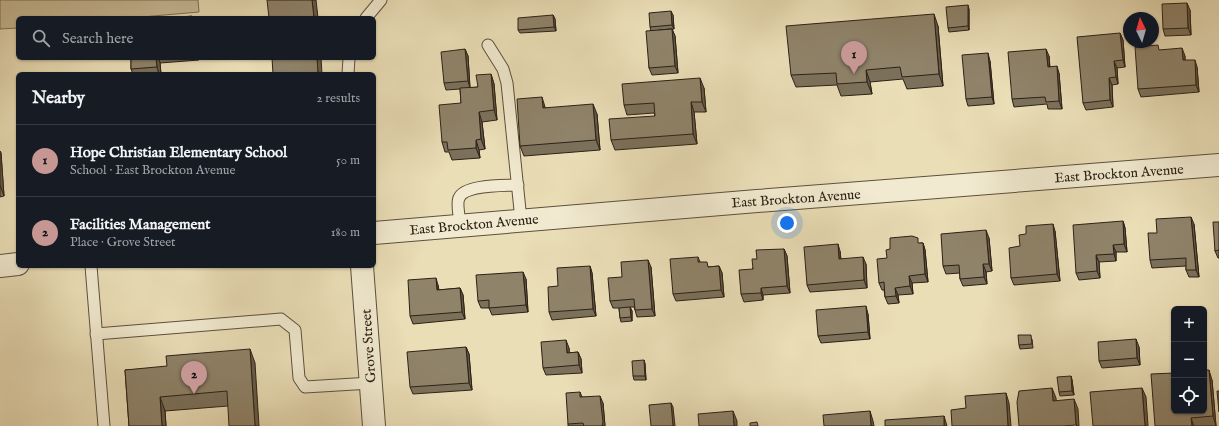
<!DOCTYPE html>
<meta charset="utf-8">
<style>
body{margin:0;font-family:"IM FELL English",serif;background:#242831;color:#f1f3f6}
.controls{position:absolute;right:12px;bottom:12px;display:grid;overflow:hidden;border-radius:6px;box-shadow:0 1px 3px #0004}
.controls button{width:36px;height:36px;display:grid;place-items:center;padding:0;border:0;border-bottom:1px solid #363941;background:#171b24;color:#f1f3f6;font:20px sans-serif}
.compass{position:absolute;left:1123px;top:12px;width:36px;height:36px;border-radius:50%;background:#171b24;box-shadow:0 1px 3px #0004;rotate:355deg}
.you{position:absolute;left:787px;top:223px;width:14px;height:14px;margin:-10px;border:3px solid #fff;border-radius:50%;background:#1a73e8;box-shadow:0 0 0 6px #1a73e833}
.badge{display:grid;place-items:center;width:26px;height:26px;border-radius:50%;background:#c59692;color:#111;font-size:13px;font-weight:700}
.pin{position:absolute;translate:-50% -33px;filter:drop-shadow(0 1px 2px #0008)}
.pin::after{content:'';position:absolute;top:21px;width:14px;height:12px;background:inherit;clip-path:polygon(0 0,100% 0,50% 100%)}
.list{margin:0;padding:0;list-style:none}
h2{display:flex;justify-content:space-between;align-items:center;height:52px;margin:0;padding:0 16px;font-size:17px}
h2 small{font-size:13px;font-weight:400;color:#9ea1a6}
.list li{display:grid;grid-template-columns:26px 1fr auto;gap:12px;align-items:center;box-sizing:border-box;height:72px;padding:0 16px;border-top:1px solid #363941}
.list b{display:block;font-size:15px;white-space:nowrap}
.list p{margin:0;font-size:13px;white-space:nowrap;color:#9ea1a6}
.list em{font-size:13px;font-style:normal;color:#9ea1a6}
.icon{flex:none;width:22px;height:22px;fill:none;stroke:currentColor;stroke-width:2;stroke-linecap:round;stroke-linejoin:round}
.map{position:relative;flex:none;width:1219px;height:426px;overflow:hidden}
.search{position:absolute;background:#171b24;box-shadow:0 1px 3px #0004;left:16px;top:16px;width:360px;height:44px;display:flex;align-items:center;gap:10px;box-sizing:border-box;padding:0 14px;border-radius:6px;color:#9ea1a6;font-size:15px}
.panel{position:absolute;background:#171b24;box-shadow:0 1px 3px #0004;left:16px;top:72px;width:360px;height:196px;border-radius:6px}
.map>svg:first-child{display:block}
.green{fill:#cabe9c;stroke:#7b7059}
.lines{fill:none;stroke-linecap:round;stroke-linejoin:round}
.service-casing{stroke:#5c503e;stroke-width:13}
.minor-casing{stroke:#5c503e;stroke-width:24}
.service{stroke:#f1ead0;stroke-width:11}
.minor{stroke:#f1ead0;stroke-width:22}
.wall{fill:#7b715b;stroke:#2c2116}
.shaded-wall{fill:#645c4a;stroke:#2c2116}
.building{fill:#8f836a;stroke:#2c2116}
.labels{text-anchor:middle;stroke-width:4;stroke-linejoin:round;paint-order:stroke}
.street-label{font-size:14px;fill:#2c2116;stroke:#f1ead0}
</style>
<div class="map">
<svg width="1219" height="426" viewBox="0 0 1219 426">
<rect width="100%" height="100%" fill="#eadeb7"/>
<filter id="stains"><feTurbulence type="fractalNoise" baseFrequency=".005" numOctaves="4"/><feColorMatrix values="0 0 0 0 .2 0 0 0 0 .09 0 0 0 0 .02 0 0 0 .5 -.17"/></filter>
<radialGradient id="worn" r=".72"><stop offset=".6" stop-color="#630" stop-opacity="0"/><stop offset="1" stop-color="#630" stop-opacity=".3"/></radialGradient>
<polygon class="green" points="0,0 198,0 199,12 130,18 18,18 18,28 0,29"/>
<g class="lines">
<g class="service-casing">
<g id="service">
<polyline points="366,18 381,0"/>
<polyline points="488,45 503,69 507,83 521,220"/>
<polyline points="348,74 349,58"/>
<path d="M460,225C460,218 456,204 459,198C465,184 505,186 518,185"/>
<polyline points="91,266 104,426"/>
<polyline points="96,334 281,319 295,330 299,378 305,387 371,383"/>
</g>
</g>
<g class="minor-casing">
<g id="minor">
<polyline points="374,233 757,201 1219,165"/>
<polyline points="0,266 18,264"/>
<polyline points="362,266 374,426"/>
</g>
</g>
<use href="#service" class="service"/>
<use href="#minor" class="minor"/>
</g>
<g class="wall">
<polygon points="969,9 969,30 949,32 948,28"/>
<polygon points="1190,10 1191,35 1165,36 1163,29"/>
<polygon points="553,15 555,19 556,31 520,33 518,30"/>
<polygon points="673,15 674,29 659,30 672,29 675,36 678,73 652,75 649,68 651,31 650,27"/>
<polygon points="938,26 943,86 907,89 903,79 870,82 872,94 841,96 837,85 796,87 791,75"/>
<polygon points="1120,33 1123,40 1125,67 1117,68 1118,84 1112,85 1113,107 1086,110 1083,103"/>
<polygon points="465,49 468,56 470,88 478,87 491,74 494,84 497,120 482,122 485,149 479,150 480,158 452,160 449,152 445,152 442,142 461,103 460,89 446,90 444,83"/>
<polygon points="1160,50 1185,56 1185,60 1197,67 1199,92 1141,97 1138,89"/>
<polygon points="1049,56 1050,67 1059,73 1062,109 1048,109 1047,104 1014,107 1012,99"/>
<polygon points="131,58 199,58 199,60 160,63 161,74 133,74 131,69"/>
<polygon points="990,61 994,104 968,106 966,99"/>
<polygon points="704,88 706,112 694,112 697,144 615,150 611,140 655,116 654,113 627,115 624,105"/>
<polygon points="545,107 545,108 597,114 600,150 524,156 520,146"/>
<polygon points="0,151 1,153 4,196 0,197"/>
<polygon points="1123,221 1125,228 1127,252 1116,252 1116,261 1099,262 1100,278 1079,280 1076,273"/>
<polygon points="1219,222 1219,258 1218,258 1215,251"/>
<polygon points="1194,224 1199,277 1189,277 1186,270 1186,266 1152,268 1150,260"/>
<polygon points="1055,231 1060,281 1014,285 1011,278 1020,246"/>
<polygon points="989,238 992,271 986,272 987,284 963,286 960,279 960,273 946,274 943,266"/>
<polygon points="920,243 923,243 925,250 928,282 912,283 913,294 898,295 899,303 888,304 885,297 884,290 882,290 879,283 887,258"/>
<polygon points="784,249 787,256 790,293 763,295 763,300 744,302 741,294 757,259"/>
<polygon points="840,251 841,259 866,264 867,288 810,292 807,285"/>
<polygon points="698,257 700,262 709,267 719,266 722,273 724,297 676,301 673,294"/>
<polygon points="590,266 592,273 596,316 552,320 549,312"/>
<polygon points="651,267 655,316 637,317 635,310 634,307 630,307 632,311 632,321 621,322 620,318 619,308 613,308 610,301 622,277"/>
<polygon points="526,279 528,312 492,315 489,308 481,308 478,301"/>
<polygon points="438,285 439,290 460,288 463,295 465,319 413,324 410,316"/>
<polygon points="868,314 870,339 821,343 818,336"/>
<polygon points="1032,339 1033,348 1020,349 1019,345"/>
<polygon points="466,347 469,354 472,390 413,394 410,387"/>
<polygon points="1139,347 1140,365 1102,368 1099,361"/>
<polygon points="569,348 569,353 578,352 581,359 582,373 546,375 543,368"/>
<polygon points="644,360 645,364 646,380 634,380 633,376"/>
<polygon points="255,363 228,406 165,411 166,426 129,426 125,370"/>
<polygon points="1071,376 1072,380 1074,395 1060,396 1059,392"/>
<polygon points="1212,380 1216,426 1155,426"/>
<polygon points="580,392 582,397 603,403 605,426 568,426 568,424"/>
</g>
<g class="shaded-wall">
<polygon points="312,0 316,0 318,18 314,18"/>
<polygon points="1187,3 1190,10 1191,35 1188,28"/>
<polygon points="968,5 969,9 969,30 968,26"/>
<polygon points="671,11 673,15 674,29 672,25"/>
<polygon points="934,14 938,26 943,86 939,74"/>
<polygon points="553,15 555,19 556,31 554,27"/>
<polygon points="672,29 675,36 678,73 675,66"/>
<polygon points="1120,33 1123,40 1125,67 1123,60"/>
<polygon points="1182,48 1185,56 1185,67 1183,60"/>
<polygon points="465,49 468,56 470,88 468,81"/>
<polygon points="1046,49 1049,56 1050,74 1048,67"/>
<polygon points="988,53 990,61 994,104 992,97"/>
<polygon points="156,58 159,58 160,63 161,74 159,74 157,67"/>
<polygon points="317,58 321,58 322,74 318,74"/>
<polygon points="1195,60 1197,67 1199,92 1196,85"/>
<polygon points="1114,61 1117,68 1118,84 1116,77"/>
<polygon points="1057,66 1059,73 1062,109 1059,101"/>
<polygon points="866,70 870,82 872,94 867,82"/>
<polygon points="491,74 494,84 497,120 494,110"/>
<polygon points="700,78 704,88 706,112 702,102"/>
<polygon points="1109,78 1112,85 1113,107 1110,100"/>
<polygon points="542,97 545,107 546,118 543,108"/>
<polygon points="691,102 694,112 697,144 693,134"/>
<polygon points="593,104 597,114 600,150 596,140"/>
<polygon points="479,112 482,122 485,149 481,139"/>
<polygon points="476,140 479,150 480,158 476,148"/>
<polygon points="0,151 1,153 4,196 0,185"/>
<polygon points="1191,217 1194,224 1199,277 1196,270"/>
<polygon points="1123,221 1125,228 1127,252 1124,244"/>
<polygon points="1053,224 1055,231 1060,281 1057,274"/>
<polygon points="986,230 989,238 992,271 989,264"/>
<polygon points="923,243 925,250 928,282 925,274"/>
<polygon points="838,244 840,251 841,266 839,259"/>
<polygon points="1113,245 1116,252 1116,261 1114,254"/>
<polygon points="784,249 787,256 790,293 787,286"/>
<polygon points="1096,255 1099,262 1100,278 1097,271"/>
<polygon points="863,257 866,264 867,288 864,280"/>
<polygon points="648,260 651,267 655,316 652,309"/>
<polygon points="983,264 986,272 987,284 984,277"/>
<polygon points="590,266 592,273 596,316 593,309"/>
<polygon points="719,266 722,273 724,297 721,290"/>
<polygon points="523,272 526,279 528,312 526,305"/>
<polygon points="909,276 912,283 913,294 910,286"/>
<polygon points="436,278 438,285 439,297 437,290"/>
<polygon points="460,288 463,295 465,319 462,312"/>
<polygon points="761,288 763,295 763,300 761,293"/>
<polygon points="895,288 898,295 899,303 896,296"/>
<polygon points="866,306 868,314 870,339 868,332"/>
<polygon points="630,307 632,311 632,321 631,317"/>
<polygon points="1136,339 1139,347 1140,365 1137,358"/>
<polygon points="566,340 569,348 570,360 567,353"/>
<polygon points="466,347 469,354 472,390 469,383"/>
<polygon points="250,349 255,363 259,426 255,426"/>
<polygon points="578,352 581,359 582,373 579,365"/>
<polygon points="644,360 645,364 646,380 645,376"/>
<polygon points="1209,370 1212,380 1216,426 1213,416"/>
<polygon points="1071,376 1072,380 1074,395 1072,391"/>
<polygon points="1052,388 1056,398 1057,411 1053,401"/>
<polygon points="1142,388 1146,397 1148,426 1145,426"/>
<polygon points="1006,393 1009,403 1011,426 1008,426"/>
<polygon points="600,396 603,403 605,426 602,426"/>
<polygon points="160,397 165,411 166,426 162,426"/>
<polygon points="1074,399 1078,409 1079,426 1077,426 1076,425"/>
<polygon points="671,403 673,407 675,426 673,426"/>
<polygon points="733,411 737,421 737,426 734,426"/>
<polygon points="870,411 873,421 874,426 871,426"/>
<polygon points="944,416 947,426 944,426"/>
<polygon points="1191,418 1194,426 1192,426"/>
</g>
<g class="building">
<polygon points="267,0 312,0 314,18 269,18"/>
<polygon points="1187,3 1188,28 1163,29 1162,4"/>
<polygon points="968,5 968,26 948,28 946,7"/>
<polygon points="671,11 672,25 650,27 649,13"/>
<polygon points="934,14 939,74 902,77 900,67 866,70 867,82 837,84 836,73 791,75 786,26"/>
<polygon points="553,15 554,27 518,30 518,18"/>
<polygon points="192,16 192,18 171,18"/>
<polygon points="672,29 675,66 649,68 646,31"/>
<polygon points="1120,33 1123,60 1114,61 1116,77 1109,78 1110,100 1083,103 1077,37"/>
<polygon points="1158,45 1159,50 1182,48 1183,60 1195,60 1196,85 1138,89 1135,47"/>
<polygon points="465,49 468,81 444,83 441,52"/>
<polygon points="1046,49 1048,67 1057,66 1059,101 1046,102 1045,97 1012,99 1008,52"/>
<polygon points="988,53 992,97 966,99 962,55"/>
<polygon points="131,58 156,58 157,67 131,69"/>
<polygon points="272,58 317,58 318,74 273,74"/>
<polygon points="491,74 494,110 479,112 481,139 476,140 476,148 448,150 447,142 442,142 439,105 461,103 460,88 478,87 476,75"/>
<polygon points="700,78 702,102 691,102 693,134 611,140 609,119 655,116 654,103 624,105 622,84"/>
<polygon points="542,97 543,108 593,104 596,140 520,146 517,99"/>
<polygon points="1191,217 1196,270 1186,270 1186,258 1150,260 1148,233 1157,233 1156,219"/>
<polygon points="1123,221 1124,244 1113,245 1114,254 1096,255 1097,271 1076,273 1073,225"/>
<polygon points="1213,222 1219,222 1219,250 1215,251"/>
<polygon points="1053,224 1057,274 1011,278 1009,248 1020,246 1019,235 1026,234 1026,226"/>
<polygon points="986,230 989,264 983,264 984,277 960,279 959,265 943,266 941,234"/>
<polygon points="912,236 918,238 918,243 923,243 925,274 909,276 910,286 895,288 896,296 885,297 884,282 879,283 877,259 887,258 886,250 890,249 890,238"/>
<polygon points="838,244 839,259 863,257 864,280 807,285 804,247"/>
<polygon points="784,249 787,286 761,288 761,293 741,294 739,270 753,269 752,259 757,259 756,250"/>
<polygon points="698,257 698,262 707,262 708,267 719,266 721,290 673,294 670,259"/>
<polygon points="648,260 652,309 635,310 634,299 610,301 608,278 622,277 621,262"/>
<polygon points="590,266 593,309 549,312 548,287 558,286 557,268"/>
<polygon points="523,272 526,305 489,308 489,300 478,301 476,275"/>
<polygon points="436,278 437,290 460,288 462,312 410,316 408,280"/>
<polygon points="866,306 868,332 818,336 816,310"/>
<polygon points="630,307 631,317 620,318 619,308"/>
<polygon points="1018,335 1031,335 1032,344 1019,345"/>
<polygon points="1136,339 1137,358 1099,361 1098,342"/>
<polygon points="566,340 567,353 578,352 579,365 543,368 541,342"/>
<polygon points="466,347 469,383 410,387 407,352"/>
<polygon points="250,349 255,426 229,426 227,391 160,397 162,426 129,426 125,370 167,366 166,356"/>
<polygon points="644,360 645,376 633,376 632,361"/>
<polygon points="1204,370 1209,370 1213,416 1191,418 1192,426 1155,426 1151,374 1174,373 1174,411 1204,411"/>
<polygon points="1071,376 1072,391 1059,392 1057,377"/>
<polygon points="1052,388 1053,401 1074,399 1076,425 1062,426 1019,426 1017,402 1019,391"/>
<polygon points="1142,388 1145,426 1093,426 1090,392"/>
<polygon points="1217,391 1219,391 1219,412"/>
<polygon points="580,392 580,397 600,396 603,422 602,426 584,426 583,423 568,424 566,393"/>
<polygon points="1006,393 1008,426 952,426 951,410 966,408 965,396"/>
<polygon points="671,403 673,426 651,426 649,405"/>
<polygon points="733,411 734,426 699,426 698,414"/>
<polygon points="870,411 871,426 824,426 823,415"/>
<polygon points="944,416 944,426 885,426 885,420"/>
<polygon points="757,422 758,426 750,426 750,423"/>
</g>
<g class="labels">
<g class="street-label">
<text transform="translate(1119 173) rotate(-4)" y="5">East Brockton Avenue</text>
<text transform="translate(796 198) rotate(-4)" y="5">East Brockton Avenue</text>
<text transform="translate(474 224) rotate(-5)" y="5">East Brockton Avenue</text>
<text transform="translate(368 346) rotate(-94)" y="5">Grove Street</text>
</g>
</g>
<rect width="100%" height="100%" filter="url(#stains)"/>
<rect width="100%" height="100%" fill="url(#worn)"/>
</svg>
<div class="controls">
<button>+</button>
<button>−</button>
<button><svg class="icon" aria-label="locate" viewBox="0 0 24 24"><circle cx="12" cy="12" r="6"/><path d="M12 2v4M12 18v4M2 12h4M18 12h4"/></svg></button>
</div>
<svg class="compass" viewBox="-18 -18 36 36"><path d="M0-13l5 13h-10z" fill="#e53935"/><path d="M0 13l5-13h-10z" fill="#9ea1a6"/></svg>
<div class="you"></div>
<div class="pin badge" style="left:854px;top:74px">1</div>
<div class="pin badge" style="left:194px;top:394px">2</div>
<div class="search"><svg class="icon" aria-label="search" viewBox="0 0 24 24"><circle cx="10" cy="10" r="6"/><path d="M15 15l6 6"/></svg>Search here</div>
<section class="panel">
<h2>Nearby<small>2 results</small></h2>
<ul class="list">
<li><span class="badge">1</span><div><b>Hope Christian Elementary School</b><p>School · East Brockton Avenue</p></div><em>50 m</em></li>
<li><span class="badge">2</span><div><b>Facilities Management</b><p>Place · Grove Street</p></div><em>180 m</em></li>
</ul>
</section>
</div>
